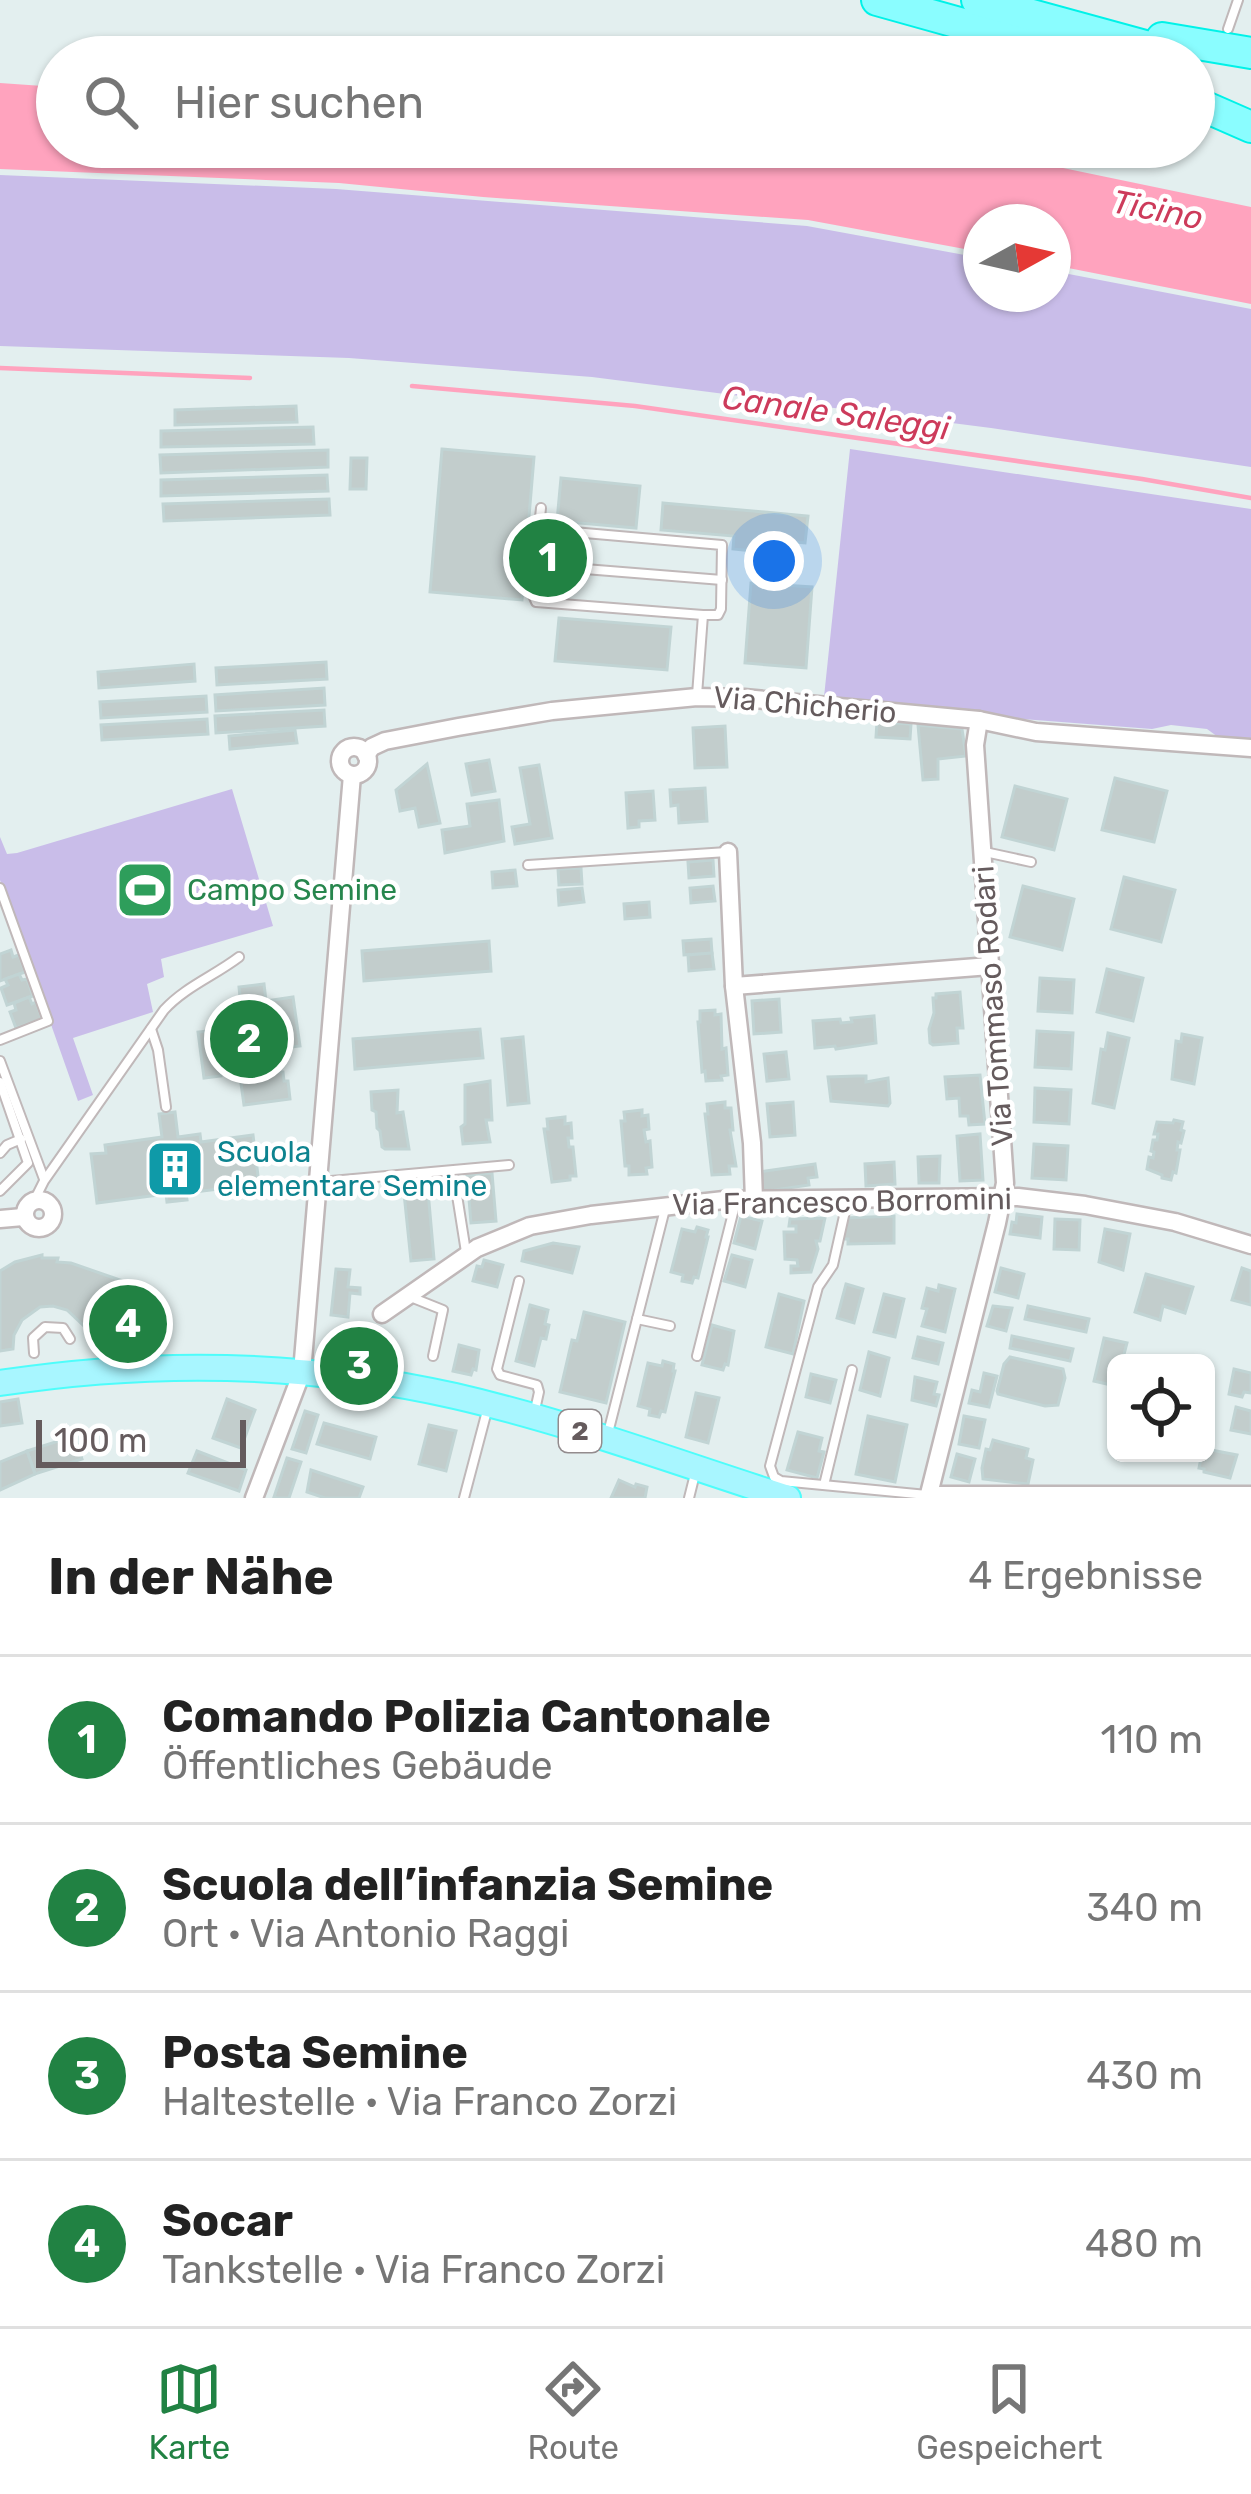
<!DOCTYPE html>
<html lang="de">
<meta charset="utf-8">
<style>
body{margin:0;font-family:Rubik,sans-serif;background:#f6f6f6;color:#222}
.controls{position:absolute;right:36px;bottom:36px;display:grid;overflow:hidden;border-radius:18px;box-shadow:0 3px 9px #0004}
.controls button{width:108px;height:108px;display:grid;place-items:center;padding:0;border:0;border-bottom:3px solid #e0e0e0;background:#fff;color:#222;font:60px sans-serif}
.compass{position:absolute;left:963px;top:204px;width:108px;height:108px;border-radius:50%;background:#fff;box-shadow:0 3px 9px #0004;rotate:82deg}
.scale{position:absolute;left:36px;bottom:30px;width:210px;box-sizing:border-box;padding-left:12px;border:6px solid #655b5d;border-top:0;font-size:33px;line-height:42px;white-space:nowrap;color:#655b5d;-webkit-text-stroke:9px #fff;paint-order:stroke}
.you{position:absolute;left:774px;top:561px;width:42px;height:42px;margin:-30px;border:9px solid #fff;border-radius:50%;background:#1a73e8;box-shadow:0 0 0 18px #1a73e833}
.badge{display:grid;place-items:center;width:78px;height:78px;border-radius:50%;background:#218243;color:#fff;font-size:39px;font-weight:700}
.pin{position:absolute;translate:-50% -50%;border:6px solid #fff;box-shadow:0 3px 12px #0006}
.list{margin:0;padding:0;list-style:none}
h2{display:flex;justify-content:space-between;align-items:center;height:156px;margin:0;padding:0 48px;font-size:51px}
h2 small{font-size:39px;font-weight:400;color:#767676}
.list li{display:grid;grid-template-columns:78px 1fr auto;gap:36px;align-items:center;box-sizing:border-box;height:168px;padding:0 48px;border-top:3px solid #e0e0e0}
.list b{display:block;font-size:45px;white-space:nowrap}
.list p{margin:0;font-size:39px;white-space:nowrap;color:#767676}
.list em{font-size:39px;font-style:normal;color:#767676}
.icon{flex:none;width:66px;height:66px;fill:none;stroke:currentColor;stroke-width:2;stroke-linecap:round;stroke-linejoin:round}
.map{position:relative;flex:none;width:1251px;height:1498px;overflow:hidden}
.search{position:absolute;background:#fff;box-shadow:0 3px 9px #0004;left:36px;right:36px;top:36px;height:132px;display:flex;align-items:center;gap:30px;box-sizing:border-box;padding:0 42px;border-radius:66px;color:#767676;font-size:45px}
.sheet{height:828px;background:#fff}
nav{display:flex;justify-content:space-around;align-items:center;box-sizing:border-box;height:168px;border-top:3px solid #e0e0e0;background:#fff;font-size:33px;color:#767676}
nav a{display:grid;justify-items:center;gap:6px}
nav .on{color:#218243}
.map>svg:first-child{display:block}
.green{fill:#c9bde9}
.water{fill:#ffa3be}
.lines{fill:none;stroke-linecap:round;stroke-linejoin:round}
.stream{stroke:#ffa3be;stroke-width:4.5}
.building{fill:#c2cdcc;stroke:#c1d4d4;stroke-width:3}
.service-casing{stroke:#c0b8b9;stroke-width:12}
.minor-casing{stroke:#c0b8b9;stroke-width:21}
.primary-casing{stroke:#4efdfb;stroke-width:28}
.motorway-casing{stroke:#00f2e8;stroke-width:34}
.service{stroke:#fff;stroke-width:8}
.minor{stroke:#fff;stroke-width:16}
.primary{stroke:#a8f6ff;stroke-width:24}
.motorway{stroke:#8afdff;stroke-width:30}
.labels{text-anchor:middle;stroke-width:9;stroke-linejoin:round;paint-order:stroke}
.shield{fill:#fff;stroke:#938c8e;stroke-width:3}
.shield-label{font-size:27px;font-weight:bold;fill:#655b5d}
.street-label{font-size:30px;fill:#655b5d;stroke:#fff}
.leisure-label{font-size:30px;fill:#27864d;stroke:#fff;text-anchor:start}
.culture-label{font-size:30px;fill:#0d838f;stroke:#fff;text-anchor:start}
.water-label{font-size:33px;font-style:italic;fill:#cd3b5b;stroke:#fff}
</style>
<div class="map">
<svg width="1251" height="1498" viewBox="0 0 1251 1498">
<rect width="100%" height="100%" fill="#e3efef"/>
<g class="green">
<polygon points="0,175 336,189 807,226 981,258 981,294 1053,294 1053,271 1251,309 1251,467 991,428 592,377 349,358 0,346"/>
<polygon points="850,449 1251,509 1251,738 1218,737 1207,729 1171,725 1152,729 1008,718 980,711 824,697"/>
<polygon points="232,789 273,926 161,959 164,977 147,984 153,1012 73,1038 93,1095 78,1101 0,880 0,837 7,854 17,853"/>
</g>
<polygon class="water" points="0,83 57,87 57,147 915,147 1015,158 1251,207 1251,304 1053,265 1053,222 981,222 981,252 808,220 483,197 339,183 0,169"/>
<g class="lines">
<g class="stream">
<polyline points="0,368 250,378"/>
<polyline points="412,386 635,406 1142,479 1251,498"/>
</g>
</g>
<g class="building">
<polygon points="296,406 297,422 175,425 175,410"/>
<polygon points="313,427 314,444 161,447 161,431"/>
<polygon points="442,449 534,457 522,600 430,592"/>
<polygon points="328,450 328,467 161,473 160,455"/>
<polygon points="351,458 367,458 366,489 350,489"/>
<polygon points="327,475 328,491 161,496 161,480"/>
<polygon points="561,478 640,486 636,528 557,521"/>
<polygon points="329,499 330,515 164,521 163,504"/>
<polygon points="663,503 808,516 805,543 755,539 754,551 733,549 734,536 661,530"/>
<polygon points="751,583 812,587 806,668 745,663"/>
<polygon points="559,618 671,627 667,670 555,661"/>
<polygon points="326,662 327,679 217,685 216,668"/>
<polygon points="194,664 195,681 99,688 98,672"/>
<polygon points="324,688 325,705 216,711 215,695"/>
<polygon points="206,696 207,712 101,718 100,702"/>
<polygon points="324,710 325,726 216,733 215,716"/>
<polygon points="207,719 208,734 102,740 101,725"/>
<polygon points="877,722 911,724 910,739 876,737"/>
<polygon points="918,725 962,729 966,756 938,759 938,779 923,780"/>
<polygon points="725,726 727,767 695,768 693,728"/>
<polygon points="295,730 297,743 230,749 229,736"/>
<polygon points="489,760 495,791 472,795 466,764"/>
<polygon points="427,764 440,823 419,827 415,808 400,811 396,790"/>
<polygon points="539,765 552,838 515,844 512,827 530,824 520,768"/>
<polygon points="1115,778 1167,791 1154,842 1102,830"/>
<polygon points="1015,786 1067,799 1054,850 1002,837"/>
<polygon points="705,788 707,821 679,823 678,805 671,806 670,790"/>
<polygon points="653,791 655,820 639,821 639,827 628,828 626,793"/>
<polygon points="499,800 504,841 445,853 442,830 470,826 467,804"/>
<polygon points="713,860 714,876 689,878 688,862"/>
<polygon points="581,868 582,884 559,885 558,869"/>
<polygon points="515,870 517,886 493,888 492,872"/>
<polygon points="1124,877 1175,890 1161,942 1111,929"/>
<polygon points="713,886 715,901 691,903 690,888"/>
<polygon points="1023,886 1074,899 1062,950 1010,937"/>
<polygon points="582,888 584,902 559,905 558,890"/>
<polygon points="649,902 650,917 625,919 624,904"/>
<polygon points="711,939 712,953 684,955 683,941"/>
<polygon points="489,941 491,971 364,981 362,951"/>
<polygon points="11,950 13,957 19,955 25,972 0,981 0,954"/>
<polygon points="712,953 714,969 689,971 688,955"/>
<polygon points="1107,969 1143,978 1133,1021 1097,1012"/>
<polygon points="19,974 22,980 27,979 33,996 7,1005 1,988 8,985 5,979"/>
<polygon points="1040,978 1074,980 1072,1013 1038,1011"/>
<polygon points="264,984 266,1001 293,997 300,1046 274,1049 279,1072 283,1072 284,1081 288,1081 290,1099 244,1105 239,1069 231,1070 230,1064 224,1064 223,1059 219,1059 221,1076 204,1078 198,1032 226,1029 224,1009 241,1007 239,987"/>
<polygon points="960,992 963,1028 957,1028 958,1043 933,1045 930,1043 929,1029 934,1013 933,998 936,998 936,994"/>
<polygon points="29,997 32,1004 36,1002 42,1019 16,1028 10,1012 16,1010 14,1003"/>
<polygon points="779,999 781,1032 754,1034 752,1001"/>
<polygon points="715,1010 715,1015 721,1014 722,1049 726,1048 728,1075 721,1076 722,1080 706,1081 705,1071 702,1072 698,1022 700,1022 700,1011"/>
<polygon points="874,1016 876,1043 836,1049 835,1046 815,1048 813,1021 840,1019 841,1023 852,1022 851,1018"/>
<polygon points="480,1029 483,1058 355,1069 353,1039"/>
<polygon points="1037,1031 1073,1033 1071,1069 1035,1067"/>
<polygon points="1108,1033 1129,1038 1114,1108 1093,1103 1101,1049 1105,1050"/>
<polygon points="1182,1034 1202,1038 1194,1084 1172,1079 1176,1041 1181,1042"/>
<polygon points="523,1037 529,1103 508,1105 502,1039"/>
<polygon points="786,1052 789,1079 767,1081 764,1054"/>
<polygon points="980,1075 985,1124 969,1125 968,1116 960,1116 959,1098 947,1099 945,1077"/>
<polygon points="857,1076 866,1076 866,1082 888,1078 890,1103 888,1106 831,1101 828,1077"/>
<polygon points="490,1081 492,1120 486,1120 490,1142 463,1144 461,1127 465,1124 465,1085"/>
<polygon points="1035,1088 1071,1090 1069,1124 1034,1122"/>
<polygon points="398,1090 397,1113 403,1112 409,1149 385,1149 382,1147 380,1131 377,1128 376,1112 372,1110 371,1092"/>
<polygon points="725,1102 725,1108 731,1108 733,1130 730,1130 736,1166 729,1166 730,1174 712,1175 705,1114 708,1114 707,1104"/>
<polygon points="793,1102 795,1135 770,1137 767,1104"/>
<polygon points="642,1110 642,1116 648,1115 649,1129 644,1130 646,1142 650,1141 652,1167 646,1168 647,1174 629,1175 629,1166 625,1166 621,1121 625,1121 624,1112"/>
<polygon points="175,1112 178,1137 200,1134 201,1142 253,1135 259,1184 186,1193 187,1200 167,1202 166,1194 97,1203 91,1154 106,1153 105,1145 162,1137 159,1114"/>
<polygon points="565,1117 565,1124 571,1123 572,1138 568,1138 569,1147 573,1147 576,1176 570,1176 570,1180 552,1182 544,1129 548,1129 547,1119"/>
<polygon points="1174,1120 1183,1122 1181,1130 1184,1131 1181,1143 1178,1142 1177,1150 1180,1150 1176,1173 1173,1172 1171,1180 1162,1178 1162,1175 1147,1169 1149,1157 1153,1158 1154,1152 1151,1151 1153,1140 1157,1140 1158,1134 1154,1134 1157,1122 1173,1123"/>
<polygon points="980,1134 983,1180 960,1181 957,1136"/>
<polygon points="1034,1144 1068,1146 1066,1180 1032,1178"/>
<polygon points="940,1156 939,1183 919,1183 918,1157"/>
<polygon points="894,1162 895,1184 866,1186 865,1164"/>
<polygon points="815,1164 817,1177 808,1178 809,1185 761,1192 758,1172"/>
<polygon points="492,1173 496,1221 471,1223 467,1175"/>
<polygon points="428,1191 434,1259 411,1261 404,1193"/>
<polygon points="1017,1214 1042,1217 1040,1238 1010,1234 1012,1222 1016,1223"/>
<polygon points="741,1216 762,1221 755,1249 734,1243"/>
<polygon points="894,1216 894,1243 848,1244 848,1239 842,1239 846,1218"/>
<polygon points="825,1218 820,1241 816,1241 818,1249 811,1272 791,1273 791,1266 798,1266 797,1260 785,1259 784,1232 796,1232 796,1226 789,1226 790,1219"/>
<polygon points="1055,1219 1080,1220 1079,1250 1054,1249"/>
<polygon points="697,1227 708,1230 706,1237 708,1237 698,1278 694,1277 692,1283 682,1281 683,1275 671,1272 682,1229 695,1232"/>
<polygon points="1105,1229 1130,1234 1123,1270 1099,1262"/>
<polygon points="553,1243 579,1247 572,1273 522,1261 524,1251"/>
<polygon points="42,1255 42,1258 58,1258 57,1262 71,1263 143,1288 138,1302 84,1326 67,1310 53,1306 40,1307 22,1320 14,1335 13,1349 0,1351 0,1271 15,1262"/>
<polygon points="732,1255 752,1260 745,1287 724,1281"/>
<polygon points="484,1260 503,1265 497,1287 473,1281 477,1266 482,1267"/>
<polygon points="1001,1268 1024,1274 1018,1298 995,1292"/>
<polygon points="1242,1268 1251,1271 1251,1305 1232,1300"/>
<polygon points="336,1269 350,1270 348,1287 360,1288 360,1294 350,1293 348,1317 331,1315"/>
<polygon points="1146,1274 1193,1287 1185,1313 1163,1306 1160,1320 1135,1312"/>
<polygon points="846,1284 863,1289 854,1323 837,1318"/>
<polygon points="939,1285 955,1289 945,1332 922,1326 927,1309 922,1308 927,1288 938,1291"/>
<polygon points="779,1294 804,1301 793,1354 766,1347"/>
<polygon points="884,1294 904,1299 895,1337 874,1332"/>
<polygon points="530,1305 548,1310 545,1324 549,1325 546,1339 541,1338 534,1366 516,1361"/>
<polygon points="993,1306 1012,1308 1006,1331 987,1326"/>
<polygon points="1028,1306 1089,1319 1086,1332 1025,1319"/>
<polygon points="584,1312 625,1322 606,1403 560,1392 572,1340 577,1341"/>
<polygon points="135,1314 149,1343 136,1350 128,1335 104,1347 96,1334"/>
<polygon points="712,1325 734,1331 728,1365 725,1364 723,1370 702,1365"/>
<polygon points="1012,1336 1073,1349 1070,1361 1010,1348"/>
<polygon points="918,1337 943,1343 938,1364 913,1358"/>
<polygon points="1104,1338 1127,1343 1123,1358 1125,1363 1116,1363 1116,1386 1094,1381"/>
<polygon points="459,1345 479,1350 476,1370 473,1369 471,1375 453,1371"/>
<polygon points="869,1352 889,1358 880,1396 860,1390"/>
<polygon points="1010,1357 1063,1369 1065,1378 1058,1405 1045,1406 998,1394 997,1391 1004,1364"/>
<polygon points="663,1361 674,1364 673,1371 675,1371 665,1412 661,1411 659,1417 649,1415 650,1409 638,1406 648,1363 662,1366"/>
<polygon points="1234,1369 1251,1373 1251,1393 1244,1392 1242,1397 1229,1394"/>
<polygon points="984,1373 997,1376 989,1407 969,1403 972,1390 980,1392"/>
<polygon points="811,1374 836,1380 830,1403 806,1397"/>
<polygon points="915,1377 937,1382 934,1394 939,1395 936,1406 912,1400"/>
<polygon points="696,1393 719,1398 708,1443 686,1437"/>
<polygon points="18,1399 22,1423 0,1426 0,1402"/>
<polygon points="227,1399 255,1410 241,1448 213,1438"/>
<polygon points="1236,1407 1251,1411 1251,1434 1231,1430"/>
<polygon points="305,1411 318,1415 306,1453 292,1449"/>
<polygon points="868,1416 907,1425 895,1482 856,1474"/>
<polygon points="964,1416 985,1420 979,1448 959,1444"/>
<polygon points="324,1423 376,1437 370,1459 317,1444"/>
<polygon points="429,1425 456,1431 446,1471 419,1464"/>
<polygon points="798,1432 822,1438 819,1451 824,1452 817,1478 787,1470"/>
<polygon points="74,1436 82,1459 35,1474 27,1451"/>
<polygon points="993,1440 1028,1449 1026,1458 1033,1460 1028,1484 983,1479 982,1468 986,1449 990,1450"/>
<polygon points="1206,1449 1237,1455 1230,1478 1204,1472 1204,1469 1199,1468 1202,1453 1206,1453"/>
<polygon points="27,1451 35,1474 0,1490 0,1462"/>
<polygon points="197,1451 246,1470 239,1491 188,1473"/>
<polygon points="957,1454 975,1459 969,1482 951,1477"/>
<polygon points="287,1458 301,1462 289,1498 277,1498 274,1497"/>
<polygon points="311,1470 363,1487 359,1498 325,1498 307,1492"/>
<polygon points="619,1480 635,1487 636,1484 647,1487 645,1498 611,1498"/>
</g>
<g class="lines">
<g class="service-casing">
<g id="service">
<polyline points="1228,29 1238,0"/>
<polyline points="541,508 532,593 536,602 703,615"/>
<polyline points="539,529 722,545 721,609 718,615 703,615 697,695"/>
<polyline points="535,565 722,580"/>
<polyline points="985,852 1031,862"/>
<polyline points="528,865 727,852"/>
<polyline points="0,888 48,1021 0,1040"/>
<polyline points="151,1029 158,1050 166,1107"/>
<polyline points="0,1061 44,1179"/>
<polyline points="0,1082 28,1163 0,1191"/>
<polyline points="0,1153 7,1145 21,1139"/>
<polyline points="320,1182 509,1165"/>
<polyline points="456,1189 466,1252"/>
<polyline points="848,1198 833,1265 818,1287 770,1466 774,1477 781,1481 927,1495"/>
<path d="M34,1201L44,1181L164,1010C185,987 214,976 239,957"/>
<polyline points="519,1281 497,1369 500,1375 537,1385 539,1392 535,1410"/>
<polyline points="408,1296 443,1310 433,1356"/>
<polyline points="637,1319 670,1326"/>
<polyline points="34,1353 33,1338 45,1327 63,1328 70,1339"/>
<polyline points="697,1356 736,1201"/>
<polyline points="608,1433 665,1209"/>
<polyline points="824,1485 852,1370"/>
<polyline points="464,1498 488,1407"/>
<polyline points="689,1498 696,1470"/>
</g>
</g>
<g class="minor-casing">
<g id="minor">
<circle cx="354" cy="761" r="14"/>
<polyline points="366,755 372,747 385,741 458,727 552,711 697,697 744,698 979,720 1036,732 1251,748"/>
<polyline points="728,852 734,986 752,1143 754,1200"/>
<polyline points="734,986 990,966"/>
<circle cx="39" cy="1214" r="14"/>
<polyline points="0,1219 23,1217"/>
<polyline points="382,1314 477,1248 530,1226 591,1215 724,1200 1018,1197 1085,1205 1175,1222 1251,1245"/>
<polyline points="929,1495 1251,1495"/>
<polyline points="254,1498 302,1372 352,775"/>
<polyline points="928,1498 997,1223 1005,1183 975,745 979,720"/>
</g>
</g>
<g class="primary-casing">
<path id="primary" d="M0,1383C151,1360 305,1362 455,1396C568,1422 678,1463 788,1498"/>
</g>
<g class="motorway-casing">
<g id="motorway">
<polyline points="877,0 1081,57"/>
<polyline points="977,0 1185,57"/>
<polyline points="1162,38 1251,53"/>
<polyline points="1194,102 1251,127"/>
</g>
</g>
<use href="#service" class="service"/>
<use href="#minor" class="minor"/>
<use href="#primary" class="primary"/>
<use href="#motorway" class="motorway"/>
</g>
<defs>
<g id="stadium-square" transform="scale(3)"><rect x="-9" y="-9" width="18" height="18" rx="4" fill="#2e9e5b" stroke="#fff"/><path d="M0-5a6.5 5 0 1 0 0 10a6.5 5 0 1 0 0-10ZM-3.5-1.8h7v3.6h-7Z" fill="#fff"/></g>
<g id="building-square" transform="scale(3)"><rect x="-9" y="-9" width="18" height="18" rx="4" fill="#0f9aa8" stroke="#fff"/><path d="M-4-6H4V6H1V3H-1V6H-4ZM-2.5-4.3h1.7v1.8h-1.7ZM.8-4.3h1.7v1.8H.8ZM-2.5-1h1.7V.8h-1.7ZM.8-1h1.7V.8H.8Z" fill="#fff"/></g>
</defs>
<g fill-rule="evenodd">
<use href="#stadium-square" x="145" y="890"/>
<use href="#building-square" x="175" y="1169"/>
</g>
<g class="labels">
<rect class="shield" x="559" y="1410" width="42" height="42" rx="9"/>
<g class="shield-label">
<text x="580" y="1440">2</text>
</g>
<g class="street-label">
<text transform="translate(805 705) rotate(5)" y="10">Via Chicherio</text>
<text transform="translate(993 1006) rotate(-94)" y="10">Via Tommaso Rodari</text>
<text transform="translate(842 1202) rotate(-1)" y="10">Via Francesco Borromini</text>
</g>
<g class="leisure-label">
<text x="187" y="900">Campo Semine</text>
</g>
<g class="culture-label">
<text x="217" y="1162">Scuola<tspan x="217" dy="34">elementare Semine</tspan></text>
</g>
<g class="water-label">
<text transform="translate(1158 209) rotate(11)" y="12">Ticino</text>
<text transform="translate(836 412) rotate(8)" y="12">Canale Saleggi</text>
</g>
</g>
</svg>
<div class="controls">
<button><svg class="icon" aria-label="locate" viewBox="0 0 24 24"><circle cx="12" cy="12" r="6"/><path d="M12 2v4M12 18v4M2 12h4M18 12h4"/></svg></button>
</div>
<svg class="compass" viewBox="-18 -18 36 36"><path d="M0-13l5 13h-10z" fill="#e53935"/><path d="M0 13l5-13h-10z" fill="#767676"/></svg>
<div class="scale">100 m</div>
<div class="you"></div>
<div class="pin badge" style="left:548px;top:558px">1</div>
<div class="pin badge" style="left:249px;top:1039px">2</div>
<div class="pin badge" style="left:359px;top:1366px">3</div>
<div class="pin badge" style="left:128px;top:1324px">4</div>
<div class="search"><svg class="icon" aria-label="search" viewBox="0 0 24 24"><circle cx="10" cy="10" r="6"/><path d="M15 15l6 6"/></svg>Hier suchen</div>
</div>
<section class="sheet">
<h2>In der Nähe<small>4 Ergebnisse</small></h2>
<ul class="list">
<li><span class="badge">1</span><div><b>Comando Polizia Cantonale</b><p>Öffentliches Gebäude</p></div><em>110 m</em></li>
<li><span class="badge">2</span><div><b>Scuola dell’infanzia Semine</b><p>Ort · Via Antonio Raggi</p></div><em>340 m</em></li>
<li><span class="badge">3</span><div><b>Posta Semine</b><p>Haltestelle · Via Franco Zorzi</p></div><em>430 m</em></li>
<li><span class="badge">4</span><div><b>Socar</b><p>Tankstelle · Via Franco Zorzi</p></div><em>480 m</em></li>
</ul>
</section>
<nav>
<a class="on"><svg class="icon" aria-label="map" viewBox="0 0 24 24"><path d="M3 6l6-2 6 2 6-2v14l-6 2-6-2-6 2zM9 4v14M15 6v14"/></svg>Karte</a>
<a><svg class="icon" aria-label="directions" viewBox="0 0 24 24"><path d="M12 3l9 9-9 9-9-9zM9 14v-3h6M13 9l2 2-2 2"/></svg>Route</a>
<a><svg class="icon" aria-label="saved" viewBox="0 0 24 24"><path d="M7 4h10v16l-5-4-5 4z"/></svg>Gespeichert</a>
</nav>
